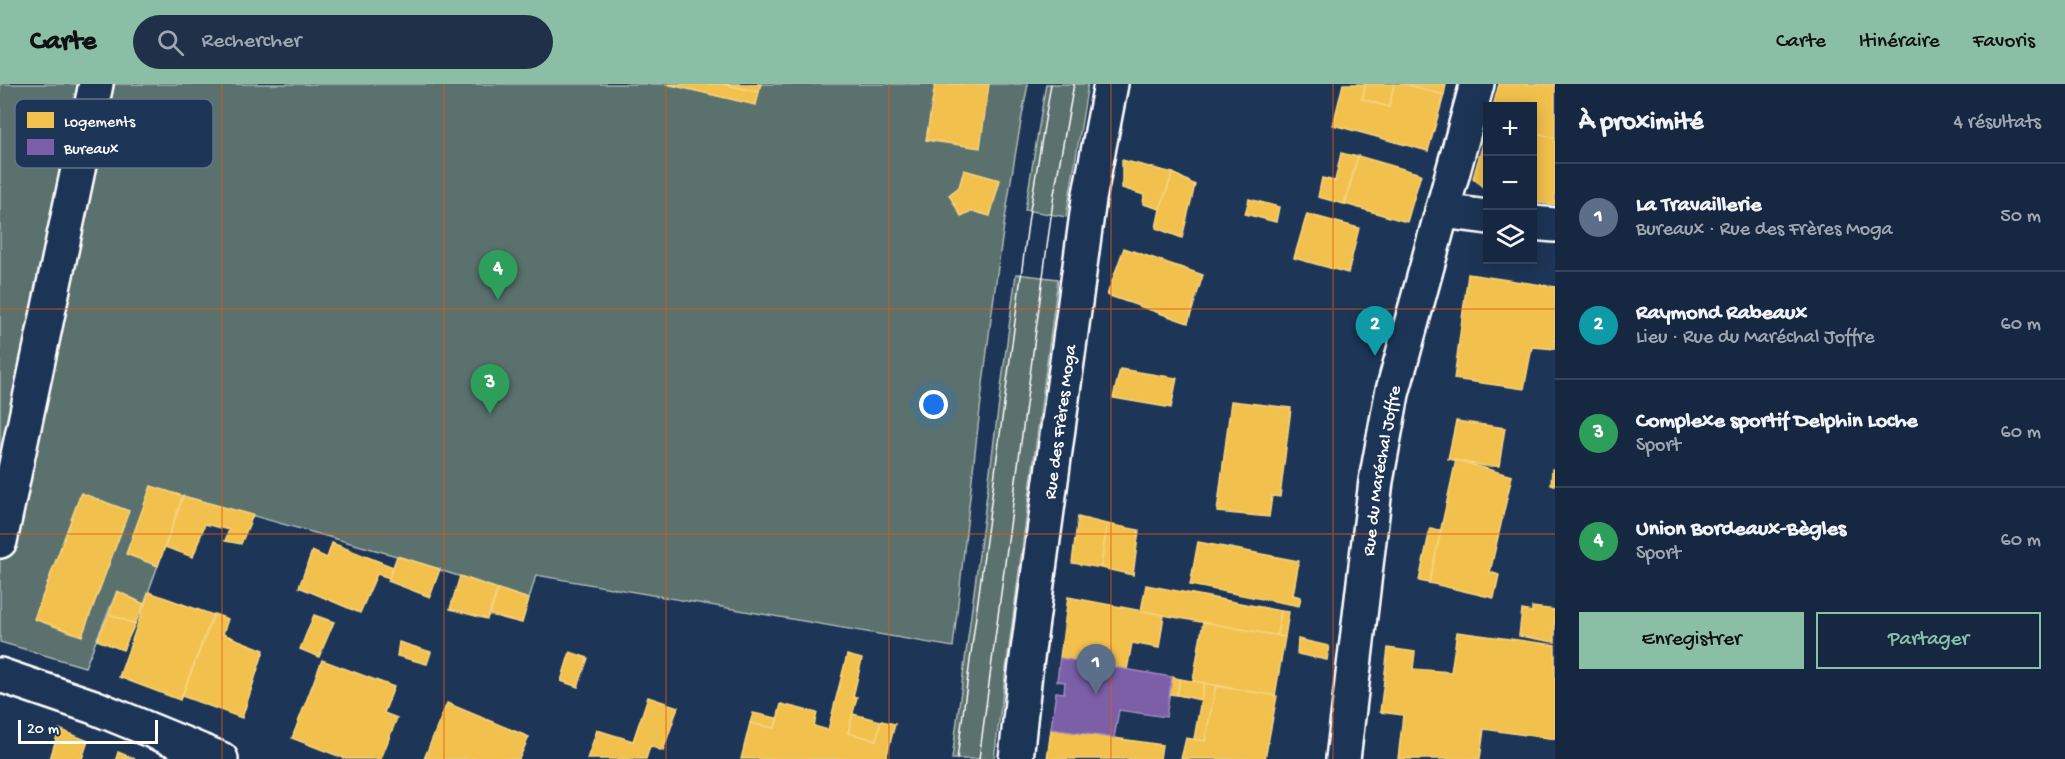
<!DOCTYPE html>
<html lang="fr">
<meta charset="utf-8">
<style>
body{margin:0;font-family:"Gochi Hand",sans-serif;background:#1f3048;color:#f1f3f6}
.controls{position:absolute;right:18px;top:18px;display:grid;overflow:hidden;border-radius:0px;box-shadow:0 3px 15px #0003}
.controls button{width:54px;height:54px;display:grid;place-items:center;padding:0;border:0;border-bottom:2px solid #35445a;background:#162841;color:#f1f3f6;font:30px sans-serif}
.scale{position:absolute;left:18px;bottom:15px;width:140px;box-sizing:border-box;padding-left:6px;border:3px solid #fff;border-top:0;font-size:16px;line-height:21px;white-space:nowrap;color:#fff;-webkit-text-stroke:4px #1d3557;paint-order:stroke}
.you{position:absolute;left:934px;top:321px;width:21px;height:21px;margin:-15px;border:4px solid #fff;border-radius:50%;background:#1a73e8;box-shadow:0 0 0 9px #1a73e833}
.badge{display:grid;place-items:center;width:39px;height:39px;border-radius:50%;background:#8abfa5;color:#fff;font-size:20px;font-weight:700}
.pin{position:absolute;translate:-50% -50px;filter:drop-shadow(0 2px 3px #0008)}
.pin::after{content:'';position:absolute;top:32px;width:21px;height:18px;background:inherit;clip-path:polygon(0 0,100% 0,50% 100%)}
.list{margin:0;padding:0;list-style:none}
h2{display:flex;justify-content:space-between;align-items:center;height:78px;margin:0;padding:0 24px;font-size:26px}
h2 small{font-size:20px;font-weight:400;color:#9ea6b1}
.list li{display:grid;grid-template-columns:39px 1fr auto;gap:18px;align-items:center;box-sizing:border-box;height:108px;padding:0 24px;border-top:2px solid #35445a}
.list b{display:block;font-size:22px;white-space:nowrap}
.list p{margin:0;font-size:20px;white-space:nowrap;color:#9ea6b1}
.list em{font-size:20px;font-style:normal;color:#9ea6b1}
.actions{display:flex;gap:12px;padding:18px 24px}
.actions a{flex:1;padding:14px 0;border:2px solid #8abfa5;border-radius:0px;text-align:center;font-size:21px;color:#8abfa5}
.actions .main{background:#8abfa5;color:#111}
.icon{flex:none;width:33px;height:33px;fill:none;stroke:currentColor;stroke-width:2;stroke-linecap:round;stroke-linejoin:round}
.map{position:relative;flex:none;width:1555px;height:675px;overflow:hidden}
header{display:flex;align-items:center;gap:36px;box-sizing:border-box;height:84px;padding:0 30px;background:#8abfa5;color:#111}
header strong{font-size:28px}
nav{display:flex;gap:33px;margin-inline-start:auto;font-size:21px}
.search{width:420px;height:54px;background:#1f3048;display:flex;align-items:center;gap:15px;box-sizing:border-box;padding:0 21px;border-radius:33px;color:#9ea6b1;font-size:22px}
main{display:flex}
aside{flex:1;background:#162841}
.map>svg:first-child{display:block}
.green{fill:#5a716d;stroke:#acb8b6;stroke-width:1.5}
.homes{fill:#f2c14e;stroke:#f6d483;stroke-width:1.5}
.offices{fill:#7b5ea7;stroke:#a38ec1;stroke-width:1.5}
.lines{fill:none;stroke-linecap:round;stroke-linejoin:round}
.minor-casing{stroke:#fff;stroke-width:38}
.minor{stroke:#1d3557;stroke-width:33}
.tram{stroke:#fff;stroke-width:1.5}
.grid{fill:none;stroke:#e8590c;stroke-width:1.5;stroke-opacity:0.55}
.labels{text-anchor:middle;stroke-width:6;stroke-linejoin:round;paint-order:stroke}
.street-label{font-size:18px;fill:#fff;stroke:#1d3557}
.key{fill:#1d3557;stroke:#617289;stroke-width:1.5}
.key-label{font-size:16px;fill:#fff}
</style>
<header>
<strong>Carte</strong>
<div class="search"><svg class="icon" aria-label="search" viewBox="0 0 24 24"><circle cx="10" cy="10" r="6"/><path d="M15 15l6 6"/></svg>Rechercher</div>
<nav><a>Carte</a><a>Itinéraire</a><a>Favoris</a></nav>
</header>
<main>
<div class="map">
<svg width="1555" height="675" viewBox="0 0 1555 675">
<rect width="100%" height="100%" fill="#1d3557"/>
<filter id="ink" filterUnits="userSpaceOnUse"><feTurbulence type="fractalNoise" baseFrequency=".0167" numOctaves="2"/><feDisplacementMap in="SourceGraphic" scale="12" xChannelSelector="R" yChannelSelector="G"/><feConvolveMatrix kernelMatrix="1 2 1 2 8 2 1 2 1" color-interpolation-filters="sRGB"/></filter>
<g filter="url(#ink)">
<g class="green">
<path d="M0,0H1028C992,186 975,375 953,563L536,491L529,515L397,472L183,412L144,520L117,507L85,583L0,558Z"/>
<polygon points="1046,0 1088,0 1066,133 1025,126"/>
<polygon points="1016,190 1058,195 994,675 952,675"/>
</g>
<g class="homes">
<polygon points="666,0 723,0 759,8 756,21"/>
<polygon points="723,0 761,0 759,8"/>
<polygon points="935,0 989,0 980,64 926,56"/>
<polygon points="1343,0 1366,0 1362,15 1389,23 1394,0 1406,0 1444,11 1428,67 1333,41"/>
<polygon points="1366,0 1394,0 1389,23 1362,15"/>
<polygon points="1406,0 1446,0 1444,11"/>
<polygon points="1499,0 1555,0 1555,54 1532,48 1532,22 1493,22"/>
<polygon points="1488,42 1488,108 1473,94"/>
<polygon points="1532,48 1555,54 1555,121 1532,118"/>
<polygon points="1341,69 1358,73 1344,120 1318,113 1322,94 1335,97"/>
<polygon points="1358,72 1421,90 1407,138 1345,120"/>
<polygon points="1122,76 1173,89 1160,125 1143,120 1144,111 1122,104"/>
<polygon points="964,86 1000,96 990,132 972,127 961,132 949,111 959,103"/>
<polygon points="1173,89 1195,101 1182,154 1156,144 1160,125"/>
<polygon points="1249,115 1279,123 1276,138 1245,130"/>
<polygon points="1307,130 1359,144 1348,189 1294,174"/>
<polygon points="1124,164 1203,191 1188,239 1107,211"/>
<polygon points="1468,190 1555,203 1555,265 1532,263 1524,305 1454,295"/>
<polygon points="1120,285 1177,294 1171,324 1113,314"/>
<polygon points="1231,317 1291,324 1280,413 1272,412 1269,433 1217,428"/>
<polygon points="1456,337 1505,344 1499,382 1485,382 1448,375"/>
<polygon points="1456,376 1512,392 1490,488 1499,491 1494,514 1429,499"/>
<polygon points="1552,385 1555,386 1555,401 1551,401"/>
<polygon points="151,402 183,412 158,482 126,470"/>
<polygon points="81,409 129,427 82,552 34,535"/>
<polygon points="183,412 253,431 241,460 225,457 229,446 205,440 193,473 165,463"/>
<polygon points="1078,433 1107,440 1101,484 1072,479"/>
<polygon points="1107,440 1139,446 1133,491 1101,484"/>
<polygon points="1430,445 1441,446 1429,499 1419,497"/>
<polygon points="1198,458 1299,477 1293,511 1301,513 1299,522 1190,501"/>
<polygon points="332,459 393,483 390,494 377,490 360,529 299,503 312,467 327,474"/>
<polygon points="397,472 440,485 430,513 388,497"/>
<polygon points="460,492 498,505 487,535 450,525"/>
<polygon points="1146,501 1281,527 1277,552 1141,527"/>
<polygon points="498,505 529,515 522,539 490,531"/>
<polygon points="117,507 144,520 135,540 109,530"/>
<polygon points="149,508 213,531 180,616 119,593"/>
<polygon points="1068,513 1164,531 1159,564 1132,559 1127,586 1060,574"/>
<polygon points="1532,523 1555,526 1555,558 1519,552 1522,526 1532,528"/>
<polygon points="1281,527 1289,528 1285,553 1277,552"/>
<polygon points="109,530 135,540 123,566 97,556"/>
<polygon points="214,530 228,535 223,550 264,566 242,634 182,612"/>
<polygon points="314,531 334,538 319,573 300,565"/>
<polygon points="1203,538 1285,553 1275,612 1193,597"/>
<polygon points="1457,548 1555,561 1555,655 1484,645 1480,675 1398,675 1403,631 1380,628 1388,564 1415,568 1413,585 1451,588"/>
<polygon points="1298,555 1329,562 1327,576 1297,570"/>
<polygon points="399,558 431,568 427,580 397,572"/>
<polygon points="570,568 588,574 578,603 561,597"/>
<polygon points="847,571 862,575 853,613 857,613 848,649 876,656 881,637 895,640 886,675 741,675 750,639 775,644 781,620 817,629 814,642 828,646"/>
<polygon points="322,576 394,603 384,629 397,634 381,675 346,675 292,654"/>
<polygon points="1172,593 1180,595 1177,611 1169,610"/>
<polygon points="1180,595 1204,599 1201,616 1177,611"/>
<polygon points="1204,599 1216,602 1205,657 1194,655"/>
<polygon points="1216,602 1277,612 1265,675 1181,675 1186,654 1205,657"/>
<polygon points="648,613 678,623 663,667 650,662 646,675 587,675 597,646 633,657"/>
<polygon points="447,619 529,653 519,675 424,675"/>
<polygon points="753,629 777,634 775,644 750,639"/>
<polygon points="853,630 881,637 876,656 848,649"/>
<polygon points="59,645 88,657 82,675 50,675"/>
<polygon points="1051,645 1162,661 1160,675 1047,675"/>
<polygon points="118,668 135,675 116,675"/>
</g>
<polygon class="offices" points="1060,574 1172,593 1166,633 1119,626 1114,654 1051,645 1056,608 1064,609 1065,598 1057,597"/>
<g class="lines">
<g class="minor-casing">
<g id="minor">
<polyline points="1442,127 1488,133"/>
<polyline points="1532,139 1555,141"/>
<polyline points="0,457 96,0"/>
<polyline points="0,591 94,623 221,675"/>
<path id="s1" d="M1016,675L1025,589L1089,115L1111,0"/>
<path id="s2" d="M1343,675L1376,397L1392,310L1477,0"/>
</g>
</g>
<use href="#minor" class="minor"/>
<g class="tram">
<polyline points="957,675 1029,132 1051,0"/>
<polyline points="979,675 1054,110 1074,0"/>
</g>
</g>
</g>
<path class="grid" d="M222,0V675M444,0V675M666,0V675M889,0V675M1111,0V675M1333,0V675M0,225H1555M0,450H1555"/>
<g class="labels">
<g class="street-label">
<text dy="6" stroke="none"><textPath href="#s1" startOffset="340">Rue des Frères Moga</textPath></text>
<text dy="6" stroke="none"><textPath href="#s2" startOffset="291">Rue du Maréchal Joffre</textPath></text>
</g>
</g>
<rect x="15" y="15" width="198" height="69" rx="9" class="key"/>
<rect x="27" y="28" width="27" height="16" fill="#f2c14e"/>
<rect x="27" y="55" width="27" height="16" fill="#7b5ea7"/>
<g class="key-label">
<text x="64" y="42">Logements</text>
<text x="64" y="69">Bureaux</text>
</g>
</svg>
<div class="controls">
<button>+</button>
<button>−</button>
<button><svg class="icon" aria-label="layers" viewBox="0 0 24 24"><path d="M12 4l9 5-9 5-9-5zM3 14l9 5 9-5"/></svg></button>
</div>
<div class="scale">20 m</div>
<div class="you"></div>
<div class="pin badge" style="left:1096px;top:610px;background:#5c6f8a">1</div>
<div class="pin badge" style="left:1375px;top:272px;background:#0f9aa8">2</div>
<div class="pin badge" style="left:490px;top:330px;background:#2e9e5b">3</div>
<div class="pin badge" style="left:498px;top:216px;background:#2e9e5b">4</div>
</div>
<aside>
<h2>À proximité<small>4 résultats</small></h2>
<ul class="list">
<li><span class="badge" style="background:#5c6f8a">1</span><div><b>La Travaillerie</b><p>Bureaux · Rue des Frères Moga</p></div><em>50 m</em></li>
<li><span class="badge" style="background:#0f9aa8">2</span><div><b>Raymond Rabeaux</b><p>Lieu · Rue du Maréchal Joffre</p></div><em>60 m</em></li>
<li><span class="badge" style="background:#2e9e5b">3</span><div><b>Complexe sportif Delphin Loche</b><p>Sport</p></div><em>60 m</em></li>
<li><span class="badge" style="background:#2e9e5b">4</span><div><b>Union Bordeaux-Bègles</b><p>Sport</p></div><em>60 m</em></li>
</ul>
<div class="actions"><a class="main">Enregistrer</a><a>Partager</a></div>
</aside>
</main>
